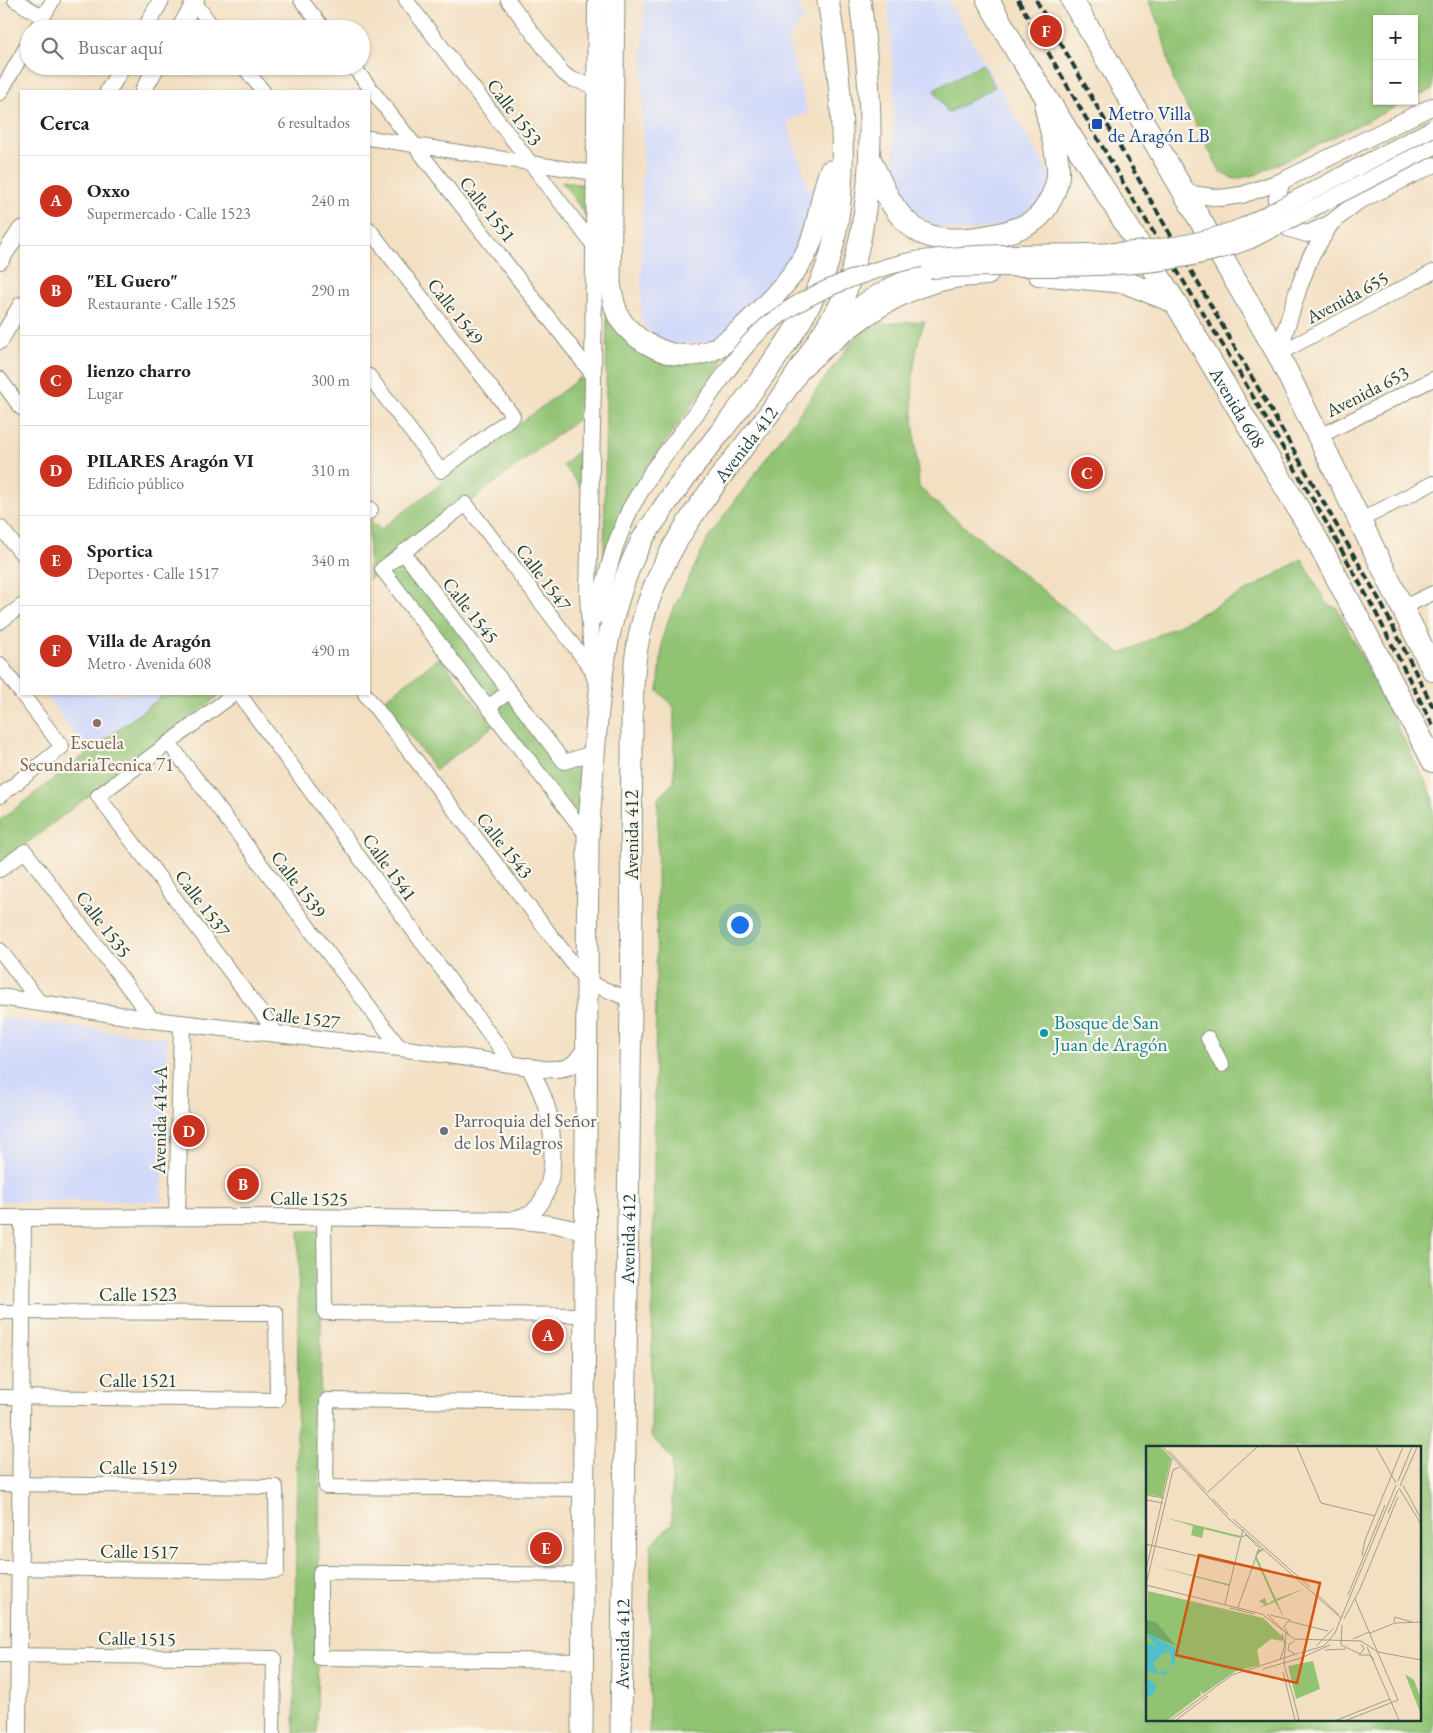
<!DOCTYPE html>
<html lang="es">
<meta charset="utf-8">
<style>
body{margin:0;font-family:"EB Garamond",serif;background:#f6f6f6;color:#222}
.controls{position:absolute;right:15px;top:15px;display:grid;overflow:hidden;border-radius:0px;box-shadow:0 1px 4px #0004}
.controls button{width:45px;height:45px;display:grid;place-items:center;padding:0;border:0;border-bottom:1px solid #e0e0e0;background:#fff;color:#222;font:25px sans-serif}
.you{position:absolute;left:739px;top:924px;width:18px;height:18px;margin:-12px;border:4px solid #fff;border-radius:50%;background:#1a73e8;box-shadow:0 0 0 8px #1a73e833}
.badge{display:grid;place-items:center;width:32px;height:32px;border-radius:50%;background:#c8321e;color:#fff;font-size:16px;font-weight:700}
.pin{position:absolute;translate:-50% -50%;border:2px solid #fff;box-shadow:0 1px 5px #0006}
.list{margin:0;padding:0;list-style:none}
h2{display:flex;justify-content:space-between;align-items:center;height:65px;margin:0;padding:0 20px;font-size:21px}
h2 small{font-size:16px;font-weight:400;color:#767676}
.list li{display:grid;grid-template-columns:32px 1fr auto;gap:15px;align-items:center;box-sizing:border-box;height:90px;padding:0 20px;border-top:1px solid #e0e0e0}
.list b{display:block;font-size:19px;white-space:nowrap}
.list p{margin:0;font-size:16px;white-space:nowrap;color:#767676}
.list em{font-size:16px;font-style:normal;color:#767676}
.icon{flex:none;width:28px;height:28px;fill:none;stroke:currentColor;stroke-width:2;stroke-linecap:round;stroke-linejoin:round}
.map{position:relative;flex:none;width:1433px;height:1733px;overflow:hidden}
.search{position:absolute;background:#fff;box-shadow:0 1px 4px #0004;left:20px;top:20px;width:350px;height:55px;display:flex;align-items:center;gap:12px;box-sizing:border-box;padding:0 18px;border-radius:28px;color:#767676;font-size:19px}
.panel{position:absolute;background:#fff;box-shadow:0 1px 4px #0004;left:20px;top:90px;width:350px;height:605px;border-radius:0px}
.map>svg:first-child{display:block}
.built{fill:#d1d9f9}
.green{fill:#91c373;stroke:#588054;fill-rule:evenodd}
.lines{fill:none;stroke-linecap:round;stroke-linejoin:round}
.minor-casing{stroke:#898e7b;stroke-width:16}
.tertiary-casing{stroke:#898e7b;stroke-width:18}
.primary-casing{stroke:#898e7b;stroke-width:23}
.trunk-casing{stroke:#898e7b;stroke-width:24}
.minor{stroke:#fff;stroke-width:14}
.tertiary{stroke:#fff;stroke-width:16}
.primary{stroke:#fff;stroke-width:21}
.trunk{stroke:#fff;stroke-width:22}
.rail{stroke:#1f3d34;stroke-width:4;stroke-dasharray:8 4;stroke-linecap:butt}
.tertiary-bridge-casing{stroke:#898e7b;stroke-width:18;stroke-linecap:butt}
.tertiary-bridge{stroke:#fff;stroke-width:16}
.transit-dot{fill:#1a4fb4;stroke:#fbf7ec;stroke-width:2}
.education-dot{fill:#8d6e63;stroke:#fbf7ec;stroke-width:2}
.culture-dot{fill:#0f9aa8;stroke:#fbf7ec;stroke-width:2}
.worship-dot{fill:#6b7280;stroke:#fbf7ec;stroke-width:2}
.labels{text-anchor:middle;stroke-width:4.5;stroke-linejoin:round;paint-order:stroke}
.street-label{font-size:19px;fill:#1f3d34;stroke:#fbf7ec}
.transit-label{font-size:19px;fill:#164399;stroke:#fbf7ec;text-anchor:start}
.education-label{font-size:19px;fill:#785e54;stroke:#fbf7ec}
.culture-label{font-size:19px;fill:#0d838f;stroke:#fbf7ec;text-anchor:start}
.worship-label{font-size:19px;fill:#5b616d;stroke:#fbf7ec;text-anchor:start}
.inset-road{fill:none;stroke:#9e9e89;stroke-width:1}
.view{fill:#d45610;fill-opacity:0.15;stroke:#d45610;stroke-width:2.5}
.inset-edge{fill:none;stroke:#1f3d34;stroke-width:2.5}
</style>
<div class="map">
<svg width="1433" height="1733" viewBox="0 0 1433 1733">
<rect width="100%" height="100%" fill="#fbf7ec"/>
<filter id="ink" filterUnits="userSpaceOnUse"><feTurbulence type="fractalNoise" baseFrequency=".02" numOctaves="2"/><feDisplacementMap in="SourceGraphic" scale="10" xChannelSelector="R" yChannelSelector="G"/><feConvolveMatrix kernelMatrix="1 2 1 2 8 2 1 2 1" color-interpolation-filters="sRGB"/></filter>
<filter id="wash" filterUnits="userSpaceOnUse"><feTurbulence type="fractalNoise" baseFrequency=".0096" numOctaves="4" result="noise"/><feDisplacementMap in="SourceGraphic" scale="20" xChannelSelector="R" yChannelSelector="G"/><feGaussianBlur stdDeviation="1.12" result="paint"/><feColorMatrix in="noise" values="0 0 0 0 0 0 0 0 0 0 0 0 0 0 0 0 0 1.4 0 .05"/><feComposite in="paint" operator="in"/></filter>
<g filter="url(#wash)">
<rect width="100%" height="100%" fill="#f3dfc2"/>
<g class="built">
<polygon points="644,0 797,0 803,20 787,39 808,113 787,121 808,187 817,185 800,247 771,286 726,334 708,342 678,344 665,341 655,336 641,323"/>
<polygon points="888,0 948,0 1053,181 1044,199 1018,222 962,232 936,226 915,212 904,197 897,179 894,150 894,82"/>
<polygon points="45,694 165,694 89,752"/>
<polygon points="0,1018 167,1038 162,1201 0,1201"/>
</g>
<g class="green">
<polygon points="1148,0 1433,0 1433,89 1414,98 1414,19 1377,19 1377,101 1408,101 1255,175 1234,179 1221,173 1174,82 1160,26"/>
<polygon points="982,64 995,87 948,113 934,90"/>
<polygon points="562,182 586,185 587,217"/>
<polygon points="607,307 642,347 733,348 648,466 604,558"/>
<path d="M925,321C904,373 915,432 919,487L936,503L1121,654L1254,587L1302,559L1327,605L1337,608L1433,797V1733H649L651,1544L672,1524V1459L651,1436L658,799L674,782V707L658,691L663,635L669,618L710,535L864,325ZM1147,1447H1419V1719H1147Z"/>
<polygon points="581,377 585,384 583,415 400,556 560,767 569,769 580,766 579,820 383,568 369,580 369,517 380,530"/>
<polygon points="582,447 582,489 563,465"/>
<polygon points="440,657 493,726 436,770 383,701"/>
<polygon points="165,694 221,694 0,864 0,820"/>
<polygon points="299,1231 322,1231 317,1733 294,1733"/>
</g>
</g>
<g filter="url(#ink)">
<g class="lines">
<g class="minor-casing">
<g id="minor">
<polyline points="15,0 43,17"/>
<polyline points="301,0 324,29"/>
<polyline points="406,0 594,246"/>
<polyline points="508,0 563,73 571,79 596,87"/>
<polyline points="195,3 214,29"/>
<polyline points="36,29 53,0"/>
<polyline points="243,66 263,91"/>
<polyline points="353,66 593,375"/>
<polyline points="0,93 29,42"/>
<polyline points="369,138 594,173"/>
<polyline points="369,229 513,416 441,471 369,376"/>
<polyline points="1278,354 1433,272"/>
<polyline points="0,379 21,408"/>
<polyline points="1318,437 1433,379"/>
<polyline points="369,508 371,510 369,512"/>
<polyline points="1359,521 1433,483"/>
<polyline points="0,527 21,553"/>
<polyline points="403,552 564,762 595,752"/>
<polyline points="1402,608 1433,593"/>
<polyline points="0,622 21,606"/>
<polyline points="0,664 21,693"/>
<polyline points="234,694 98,796 277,1034"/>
<polyline points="239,694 511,1063"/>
<polyline points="365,694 587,982 631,1000"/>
<polyline points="488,707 510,691"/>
<polyline points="169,743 400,1048"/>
<polyline points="0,796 62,747 22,694"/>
<polyline points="588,837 382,569 466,504 593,671"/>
<polyline points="0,870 25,851 153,1020"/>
<polyline points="0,950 40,1003"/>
<polyline points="1208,1038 1222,1065"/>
<polyline points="324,1218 325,1313 585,1315"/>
<polyline points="0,1312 276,1313 277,1400 0,1397"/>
<polyline points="0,1484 276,1487 277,1571 0,1568"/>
<polyline points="585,1489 326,1487 327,1400 585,1403"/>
<polyline points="0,1655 274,1658 273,1733"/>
<polyline points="582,1661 320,1658 320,1572 583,1575"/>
</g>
</g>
<g class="tertiary-casing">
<g id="tertiary">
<polyline points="596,0 593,384 588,594 593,671 598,687"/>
<polyline points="145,29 161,0"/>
<polyline points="179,29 196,0"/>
<polyline points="108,91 123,66"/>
<polyline points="143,91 157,66"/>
<polyline points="1282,181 1276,202 1278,217 1287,228 1307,234 1331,223 1357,202 1433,165"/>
<polyline points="1184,193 1220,198 1242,195 1282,181 1433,106"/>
<polyline points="0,261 21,229"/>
<path d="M832,327C861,300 892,282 930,270"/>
<polyline points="0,341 21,305"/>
<polyline points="1278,354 1298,290 1310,258 1331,223"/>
<polyline points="595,617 615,546 630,509 653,470"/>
<path d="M0,997L153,1020L400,1048L543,1069C569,1070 574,1068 587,1045"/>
<polyline points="177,1217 182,1024"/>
<polyline points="0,1218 297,1217 512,1220 551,1224 575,1229 585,1235"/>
<path d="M514,1219C519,1217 528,1216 532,1213C556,1192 554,1149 550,1120C547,1102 537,1083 529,1066"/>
<polyline points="18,1733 23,1219"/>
</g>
</g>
<g class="primary-casing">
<g id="primary">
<path d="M614,0L610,284C612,294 614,308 619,317C625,328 639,340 650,345C669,356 691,359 712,350C737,339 792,280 805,255C820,227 819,198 830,171"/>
<path d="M582,1733L588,837C596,740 596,628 642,540C648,529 656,520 662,510C692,465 727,426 758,383C787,344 818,300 831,253C851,176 841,77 828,0"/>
<path id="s1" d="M621,1733C623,1489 628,1245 631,1002C633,920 630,839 632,758C632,716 631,673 640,632C657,554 708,492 756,431C780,400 802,367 822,334C828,324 836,313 841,303C851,281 856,257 861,234C876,156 870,78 860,0"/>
</g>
</g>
<g class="trunk-casing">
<g id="trunk">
<polyline points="988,0 1019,55"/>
<polyline points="1072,0 1083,19"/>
<polyline points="1088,27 1278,354 1433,670"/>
<path id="s2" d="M1025,64L1175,302L1317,540L1433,761"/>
<path d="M871,161C883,189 898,226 930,236C955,245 1015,235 1036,219C1047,210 1057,189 1058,175C1059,154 1050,129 1046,108"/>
<polyline points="1039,274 1125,282 1175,302"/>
<path d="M802,366C845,328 892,289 949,278C961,275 975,275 987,274"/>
</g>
</g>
<use href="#minor" class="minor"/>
<use href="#tertiary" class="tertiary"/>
<use href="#primary" class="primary"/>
<use href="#trunk" class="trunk"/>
<g class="rail">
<polyline points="1018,0 1125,186 1227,352 1326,522 1374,609 1433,726"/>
<polyline points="1036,0 1380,601 1433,707"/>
</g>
<g class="tertiary-bridge-casing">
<g id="tertiary-bridge">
<path d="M930,270C1038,263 1149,280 1251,240L1433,147"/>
<path d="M653,470C673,444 693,418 712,392C728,370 744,345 765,327C788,307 815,293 843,282C871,271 900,261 930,258C1036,244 1141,267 1244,226L1433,128"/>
</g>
</g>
<use href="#tertiary-bridge" class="tertiary-bridge"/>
</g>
</g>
<rect class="transit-dot" x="1091" y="118" width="12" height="12" rx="2.5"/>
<circle class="education-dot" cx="97" cy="723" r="5"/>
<circle class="culture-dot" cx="1044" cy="1033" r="5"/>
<circle class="worship-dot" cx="444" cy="1131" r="5"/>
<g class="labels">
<g class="street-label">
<text transform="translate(515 112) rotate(53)" y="7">Calle 1553</text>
<text transform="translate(488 209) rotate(52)" y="7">Calle 1551</text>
<text transform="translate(1347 297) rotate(-28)" y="7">Avenida 655</text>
<text transform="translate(456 311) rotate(52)" y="7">Calle 1549</text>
<text transform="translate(1367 391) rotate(-27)" y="7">Avenida 653</text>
<text dy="7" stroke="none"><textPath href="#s2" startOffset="404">Avenida 608</textPath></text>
<text dy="7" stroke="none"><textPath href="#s1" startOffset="1319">Avenida 412</textPath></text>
<text transform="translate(544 577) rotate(53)" y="7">Calle 1547</text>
<text transform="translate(471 610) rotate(52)" y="7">Calle 1545</text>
<text transform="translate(631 835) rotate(-90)" y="7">Avenida 412</text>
<text transform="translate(505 845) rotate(52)" y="7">Calle 1543</text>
<text transform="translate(390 867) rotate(54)" y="7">Calle 1541</text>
<text transform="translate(299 884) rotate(53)" y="7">Calle 1539</text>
<text transform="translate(203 903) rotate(53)" y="7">Calle 1537</text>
<text transform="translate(104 924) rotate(53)" y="7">Calle 1535</text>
<text transform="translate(301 1017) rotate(7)" y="7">Calle 1527</text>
<text transform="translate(159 1120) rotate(-89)" y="7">Avenida 414-A</text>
<text transform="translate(309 1198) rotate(1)" y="7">Calle 1525</text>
<text dy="7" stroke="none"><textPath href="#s1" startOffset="494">Avenida 412</textPath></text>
<text x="138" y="1301">Calle 1523</text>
<text x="138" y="1387">Calle 1521</text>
<text x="138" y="1474">Calle 1519</text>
<text transform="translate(139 1551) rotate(1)" y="7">Calle 1517</text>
<text transform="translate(137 1638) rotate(1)" y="7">Calle 1515</text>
<text dy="7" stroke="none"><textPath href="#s1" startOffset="89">Avenida 412</textPath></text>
</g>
<g class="transit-label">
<text x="1108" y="120">Metro Villa<tspan x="1108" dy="22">de Aragón LB</tspan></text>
</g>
<g class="education-label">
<text x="97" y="749">Escuela<tspan x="97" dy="22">SecundariaTecnica 71</tspan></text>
</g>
<g class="culture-label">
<text x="1054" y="1029">Bosque de San<tspan x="1054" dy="22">Juan de Aragón</tspan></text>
</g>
<g class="worship-label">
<text x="454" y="1127">Parroquia del Señor<tspan x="454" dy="22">de los Milagros</tspan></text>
</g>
</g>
<g transform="translate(1146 1446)">
<rect width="275" height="275" fill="#f3dfc2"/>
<path d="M0,1H15L25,12L16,51L0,48ZM17,71L95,90L94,92L58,83L56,92L45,89L47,80ZM116,103L118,104L110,109L130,153L160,142L131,155L138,172L129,156L108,164L119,159L113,155L119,152L121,158L128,154L109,112L111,105ZM5,119L83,138V140ZM2,145L117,172L138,192L136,195L125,193L111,204L114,219L90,225L57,248L54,245L55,249L22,274H0ZM167,215L174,243L150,253L142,220ZM259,228L268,234L275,252V268Z" fill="#91c373"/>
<path d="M0,174L10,176L30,200L0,187Z" fill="#74a965"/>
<path d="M4,188L29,202V215L19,229L0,226V200L3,197L11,200L2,190ZM20,202L26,211L23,224L12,227L7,218L15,209L21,207ZM0,232L11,239L7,248L0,253Z" fill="#52bfcb" fill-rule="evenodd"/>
<path class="inset-road" d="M17,1L81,71L195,172M151,1L175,57L229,70M230,1L250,37M23,5L60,45M252,35L266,1M257,39L275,73M254,40L271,1M253,42L275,78M61,47L111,1M0,49L18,52M67,53L82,69M0,54L17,57M242,67L252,44M87,73L164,141M96,91L100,89L112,101M0,98L89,119M216,110L219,94L257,1M0,124L26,12M0,139L27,24L34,21M0,139L116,168L148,193L215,195L232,206L275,214M170,147L193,169M202,149L239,59M79,158L97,83M92,161L114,100M84,162L108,168M121,168L140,187L138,218L148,254M124,169L145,174M198,173L214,143L252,51M248,176L249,171L266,176M196,179L195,199L214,208L218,203L215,198M224,187L249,177L275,176M143,189L138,181L142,175L182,185M207,193L223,186M149,195L143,198L142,204L149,208M170,200L188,182M221,201L253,274M179,204L200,203M154,207L178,200L189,187L250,39M213,209H223L228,213M155,212L184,199M134,214L139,199L136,187M117,223L155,212M137,226L149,274M148,254L153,274M25,274L86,229L153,207M30,274L62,250M191,274L244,253M201,274L252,254L209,153"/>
<path class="view" d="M53,109L174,137L151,237L30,209Z"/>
<rect width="275" height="275" class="inset-edge"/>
</g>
</svg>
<div class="controls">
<button>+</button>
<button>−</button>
</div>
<div class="you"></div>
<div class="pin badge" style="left:548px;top:1335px">A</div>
<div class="pin badge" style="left:243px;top:1184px">B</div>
<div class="pin badge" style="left:1087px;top:473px">C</div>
<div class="pin badge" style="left:189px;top:1131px">D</div>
<div class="pin badge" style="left:546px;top:1548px">E</div>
<div class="pin badge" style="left:1046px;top:31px">F</div>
<div class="search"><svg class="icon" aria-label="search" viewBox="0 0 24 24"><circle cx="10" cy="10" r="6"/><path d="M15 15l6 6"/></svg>Buscar aquí</div>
<section class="panel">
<h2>Cerca<small>6 resultados</small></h2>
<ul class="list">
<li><span class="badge">A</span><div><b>Oxxo</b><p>Supermercado · Calle 1523</p></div><em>240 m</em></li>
<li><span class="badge">B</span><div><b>&quot;EL Guero&quot;</b><p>Restaurante · Calle 1525</p></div><em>290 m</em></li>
<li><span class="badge">C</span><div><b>lienzo charro</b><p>Lugar</p></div><em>300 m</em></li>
<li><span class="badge">D</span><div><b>PILARES Aragón VI</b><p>Edificio público</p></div><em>310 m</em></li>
<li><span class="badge">E</span><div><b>Sportica</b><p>Deportes · Calle 1517</p></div><em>340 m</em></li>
<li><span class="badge">F</span><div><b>Villa de Aragón</b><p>Metro · Avenida 608</p></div><em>490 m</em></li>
</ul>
</section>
</div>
